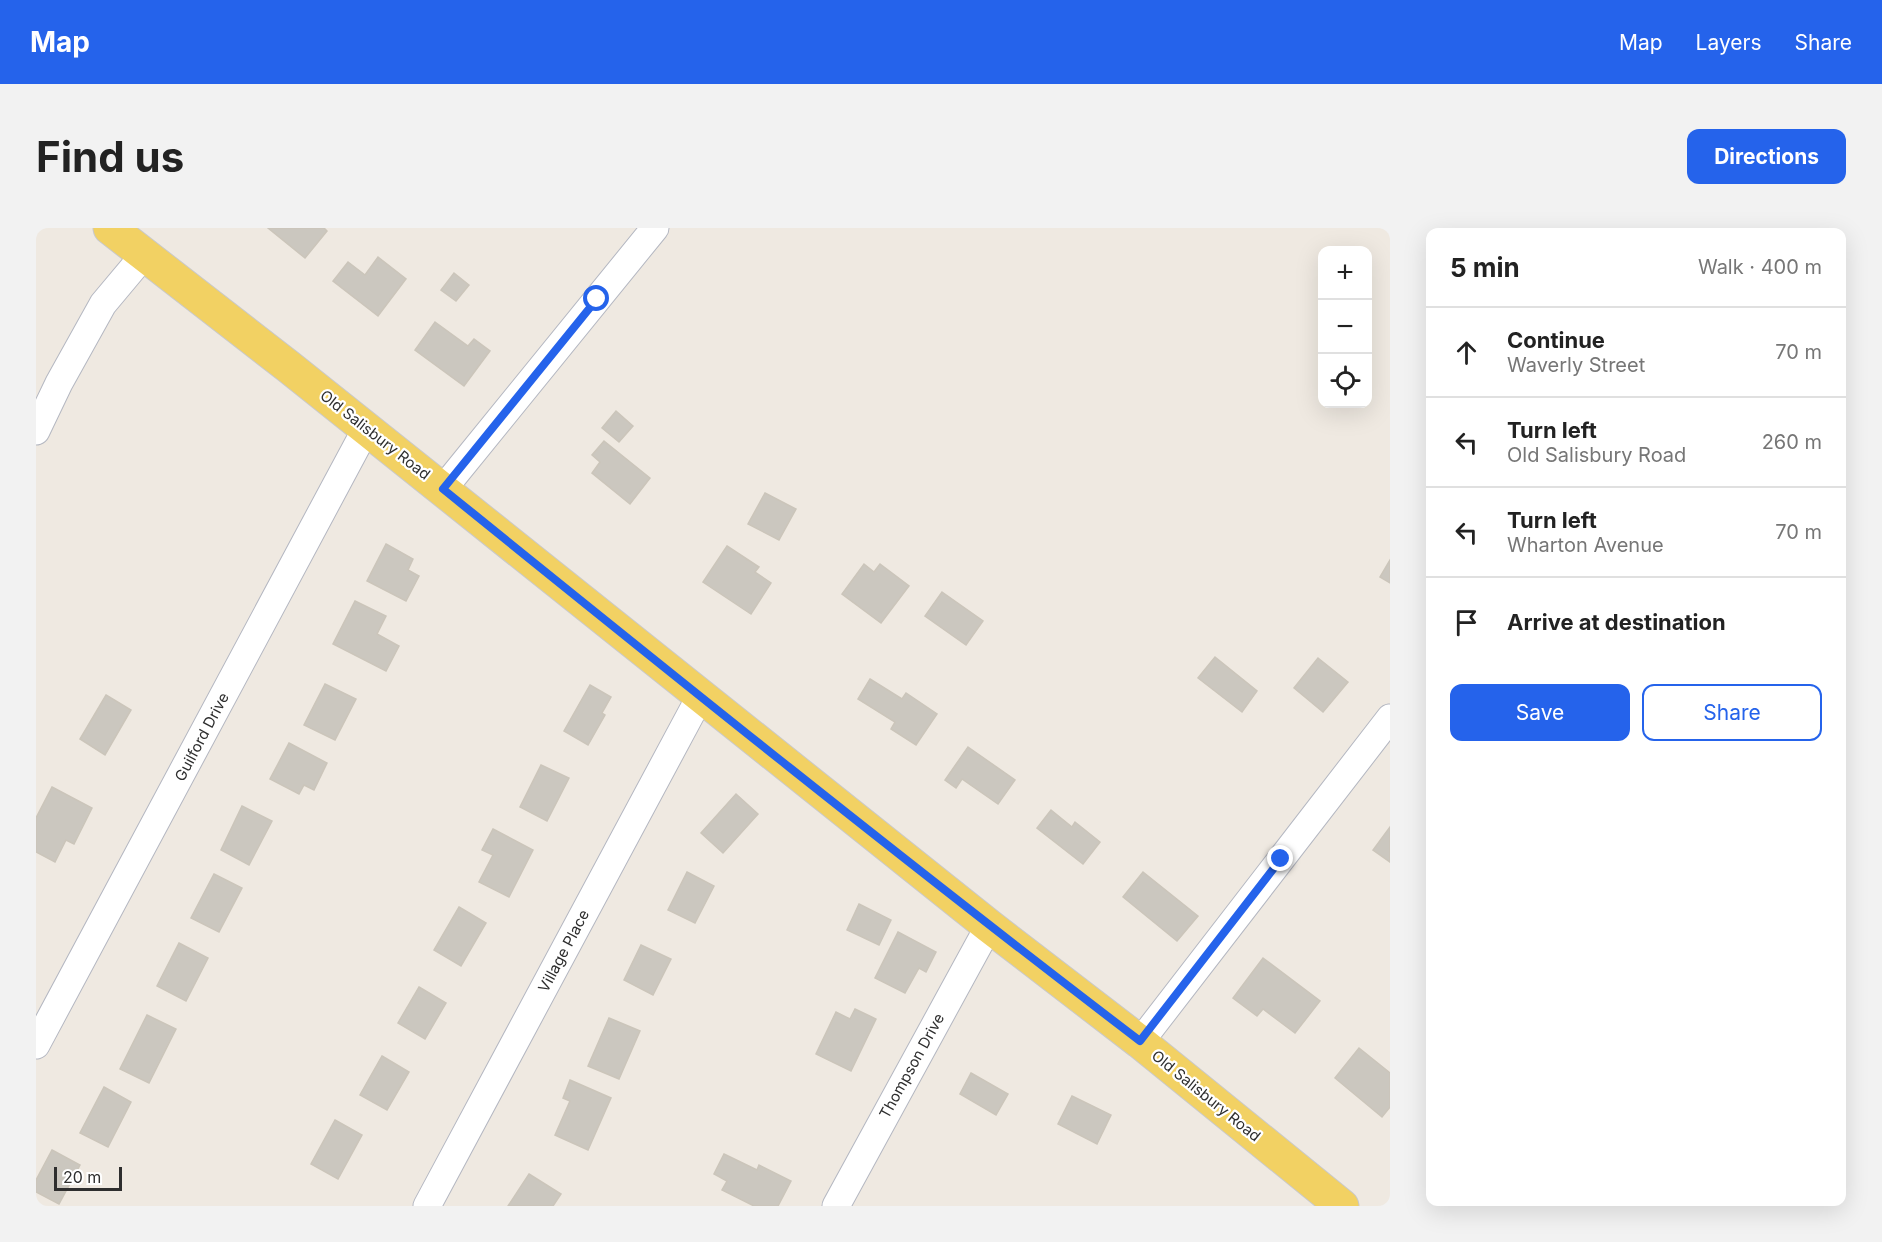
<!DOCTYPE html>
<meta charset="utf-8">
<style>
body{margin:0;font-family:Inter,sans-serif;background:#f2f2f2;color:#222}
.controls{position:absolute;right:18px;top:18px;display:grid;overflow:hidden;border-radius:12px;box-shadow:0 6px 24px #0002}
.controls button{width:54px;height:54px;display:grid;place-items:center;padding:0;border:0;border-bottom:2px solid #e0e0e0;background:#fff;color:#222;font:30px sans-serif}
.scale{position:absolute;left:18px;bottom:15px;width:68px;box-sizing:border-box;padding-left:6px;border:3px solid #2e2e2e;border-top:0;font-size:16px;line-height:21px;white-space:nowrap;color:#2e2e2e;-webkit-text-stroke:4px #fff;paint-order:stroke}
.stop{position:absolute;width:18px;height:18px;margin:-14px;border:4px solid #2563eb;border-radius:50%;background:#fff}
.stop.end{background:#2563eb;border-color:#fff;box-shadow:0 2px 6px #0008}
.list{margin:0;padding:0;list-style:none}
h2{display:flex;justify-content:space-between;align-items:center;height:78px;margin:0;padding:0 24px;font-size:26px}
h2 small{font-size:20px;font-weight:400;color:#767676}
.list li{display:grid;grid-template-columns:39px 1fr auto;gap:18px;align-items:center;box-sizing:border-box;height:90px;padding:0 24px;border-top:2px solid #e0e0e0}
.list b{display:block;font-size:22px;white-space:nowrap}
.list p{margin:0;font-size:20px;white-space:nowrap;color:#767676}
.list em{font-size:20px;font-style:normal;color:#767676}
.actions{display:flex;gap:12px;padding:18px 24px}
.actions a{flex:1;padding:14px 0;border:2px solid #2563eb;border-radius:12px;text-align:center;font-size:21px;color:#2563eb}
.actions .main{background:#2563eb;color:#fff}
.icon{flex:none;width:33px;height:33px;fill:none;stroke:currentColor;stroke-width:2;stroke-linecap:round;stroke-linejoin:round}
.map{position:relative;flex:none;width:1354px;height:978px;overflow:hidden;border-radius:12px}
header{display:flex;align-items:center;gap:36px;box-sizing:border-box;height:84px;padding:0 30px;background:#2563eb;color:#fff}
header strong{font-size:28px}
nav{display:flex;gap:33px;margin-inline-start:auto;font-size:21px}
.intro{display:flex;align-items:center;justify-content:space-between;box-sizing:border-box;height:144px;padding:0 36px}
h1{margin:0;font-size:42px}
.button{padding:15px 27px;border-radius:12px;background:#2563eb;color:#fff;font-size:21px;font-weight:700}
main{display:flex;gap:36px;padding:0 36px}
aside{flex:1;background:#fff;border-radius:12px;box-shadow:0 6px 24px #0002}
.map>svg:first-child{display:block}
.building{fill:#cbc7bf;stroke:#cbc5ba;stroke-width:1.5}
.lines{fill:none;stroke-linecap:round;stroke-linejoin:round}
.minor-casing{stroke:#b4b7c1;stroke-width:29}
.major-casing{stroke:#c9c9c9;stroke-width:35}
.minor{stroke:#fff;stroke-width:27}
.major{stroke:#f2d163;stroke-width:33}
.route{stroke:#2563eb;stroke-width:8}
.labels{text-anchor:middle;stroke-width:4.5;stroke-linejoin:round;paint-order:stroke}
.street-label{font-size:15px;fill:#2e2e2e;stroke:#fff}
</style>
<header>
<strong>Map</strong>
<nav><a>Map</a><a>Layers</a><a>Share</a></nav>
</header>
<div class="intro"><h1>Find us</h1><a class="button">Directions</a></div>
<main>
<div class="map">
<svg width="1354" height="978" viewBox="0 0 1354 978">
<rect width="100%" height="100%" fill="#efe9e1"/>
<g class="building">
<polygon points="232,0 288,0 291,3 269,30"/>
<polygon points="342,29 370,51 342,88 297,53 312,34 329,47"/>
<polygon points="418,45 433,57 420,73 405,62"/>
<polygon points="399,94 432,118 438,111 454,123 428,158 379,122"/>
<polygon points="580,183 597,198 583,214 566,200"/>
<polygon points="568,213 614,250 594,276 556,245 564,234 556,227"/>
<polygon points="729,265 760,281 743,312 712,296"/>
<polygon points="350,316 377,331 372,342 383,348 370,373 331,353"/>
<polygon points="691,318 723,339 719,344 735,355 715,386 667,354"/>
<polygon points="1354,332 1354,355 1344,349"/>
<polygon points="828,336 838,344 844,336 873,358 845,395 806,366"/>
<polygon points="906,364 947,393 930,417 889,388"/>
<polygon points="319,373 350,388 341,406 363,418 350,443 297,416"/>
<polygon points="1179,429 1221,463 1206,484 1162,450"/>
<polygon points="1282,430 1312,454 1287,484 1258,460"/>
<polygon points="834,451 866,471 870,465 901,486 880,517 855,501 859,494 822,471"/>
<polygon points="289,456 320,471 299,512 268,497"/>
<polygon points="554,457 575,469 566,485 569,487 552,517 528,503"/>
<polygon points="70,467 95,482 69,527 44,511"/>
<polygon points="253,515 291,535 278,562 268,557 263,566 234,551"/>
<polygon points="932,519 979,552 962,576 926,551 920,560 909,552"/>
<polygon points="505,537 533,550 511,593 484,579"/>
<polygon points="16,559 56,580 38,616 30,612 19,634 0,624 0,590"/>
<polygon points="700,566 722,586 687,625 665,605"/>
<polygon points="206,578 236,593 213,637 185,622"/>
<polygon points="1015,582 1036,599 1039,594 1064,614 1047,636 1001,600"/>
<polygon points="1354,599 1354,634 1337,622"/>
<polygon points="457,601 497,622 473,669 443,654 457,627 446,622"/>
<polygon points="651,644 678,658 659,695 632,682"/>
<polygon points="1107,644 1162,688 1141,713 1087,669"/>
<polygon points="178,646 206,660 183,704 155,690"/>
<polygon points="823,676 855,692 843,717 811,702"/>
<polygon points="423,679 450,695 425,738 398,722"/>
<polygon points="862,704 900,724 890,744 883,740 869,765 839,750"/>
<polygon points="143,715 172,730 150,773 121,758"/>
<polygon points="605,717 635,731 617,767 588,752"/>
<polygon points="1227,730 1284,773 1259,805 1227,781 1221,788 1197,770"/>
<polygon points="383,759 410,775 389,811 362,795"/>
<polygon points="819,781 840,791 815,843 780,826 800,784 814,791"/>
<polygon points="111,787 140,801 113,855 84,841"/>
<polygon points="573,790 604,803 583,851 552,838"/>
<polygon points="1323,820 1354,845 1354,879 1346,889 1299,850"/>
<polygon points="346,828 373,844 351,882 324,867"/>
<polygon points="935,845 972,866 960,887 924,866"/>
<polygon points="534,852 575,870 552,922 519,907 534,873 527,870"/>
<polygon points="68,859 95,874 72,919 44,905"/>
<polygon points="1036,868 1075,887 1061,916 1022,896"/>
<polygon points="299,892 326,907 302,951 275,936"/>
<polygon points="16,922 44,937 23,976 0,964 0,952"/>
<polygon points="688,926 721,942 723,937 755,953 742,978 718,978 686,962 691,953 678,946"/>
<polygon points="493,946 525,966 517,978 472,978"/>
</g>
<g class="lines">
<g class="minor-casing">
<g id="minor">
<polyline points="0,203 23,155 67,76 108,27"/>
<polyline points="407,261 619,0"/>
<polyline points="1104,814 1354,490"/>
<polyline points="0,817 330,201"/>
<polyline points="391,978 664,469"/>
<polyline points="800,978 953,698"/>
</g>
</g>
<g class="major-casing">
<polyline id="major" points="74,0 253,139 953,698 1104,814 1306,978"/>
</g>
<use href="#minor" class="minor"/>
<use href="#major" class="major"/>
</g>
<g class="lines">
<path class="route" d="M561,71L407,261C637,447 868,633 1104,813L1245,631"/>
</g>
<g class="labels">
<g class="street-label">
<text transform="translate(339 207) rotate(38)" y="5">Old Salisbury Road</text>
<text transform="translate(166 509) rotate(-62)" y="5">Guilford Drive</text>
<text transform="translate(528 723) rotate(-62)" y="5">Village Place</text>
<text transform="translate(876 838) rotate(-61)" y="5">Thompson Drive</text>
<text transform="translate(1170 868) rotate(39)" y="5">Old Salisbury Road</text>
</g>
</g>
</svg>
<div class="controls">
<button>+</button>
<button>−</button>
<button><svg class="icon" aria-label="locate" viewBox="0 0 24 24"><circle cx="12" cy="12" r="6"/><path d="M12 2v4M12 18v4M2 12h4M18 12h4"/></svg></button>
</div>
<div class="scale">20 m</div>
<div class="stop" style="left:561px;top:71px"></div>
<div class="stop end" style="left:1245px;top:631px"></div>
</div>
<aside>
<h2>5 min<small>Walk · 400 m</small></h2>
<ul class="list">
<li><svg class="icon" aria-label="ahead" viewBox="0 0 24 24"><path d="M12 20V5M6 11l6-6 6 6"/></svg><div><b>Continue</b><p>Waverly Street</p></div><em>70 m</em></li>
<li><svg class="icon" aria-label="left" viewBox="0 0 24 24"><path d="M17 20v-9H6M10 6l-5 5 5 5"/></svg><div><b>Turn left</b><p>Old Salisbury Road</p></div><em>260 m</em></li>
<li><svg class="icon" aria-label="left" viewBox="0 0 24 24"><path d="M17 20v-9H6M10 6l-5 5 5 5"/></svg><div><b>Turn left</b><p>Wharton Avenue</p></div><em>70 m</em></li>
<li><svg class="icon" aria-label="arrive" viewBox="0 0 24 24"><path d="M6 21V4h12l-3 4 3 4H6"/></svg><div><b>Arrive at destination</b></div></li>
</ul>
<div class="actions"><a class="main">Save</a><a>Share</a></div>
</aside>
</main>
